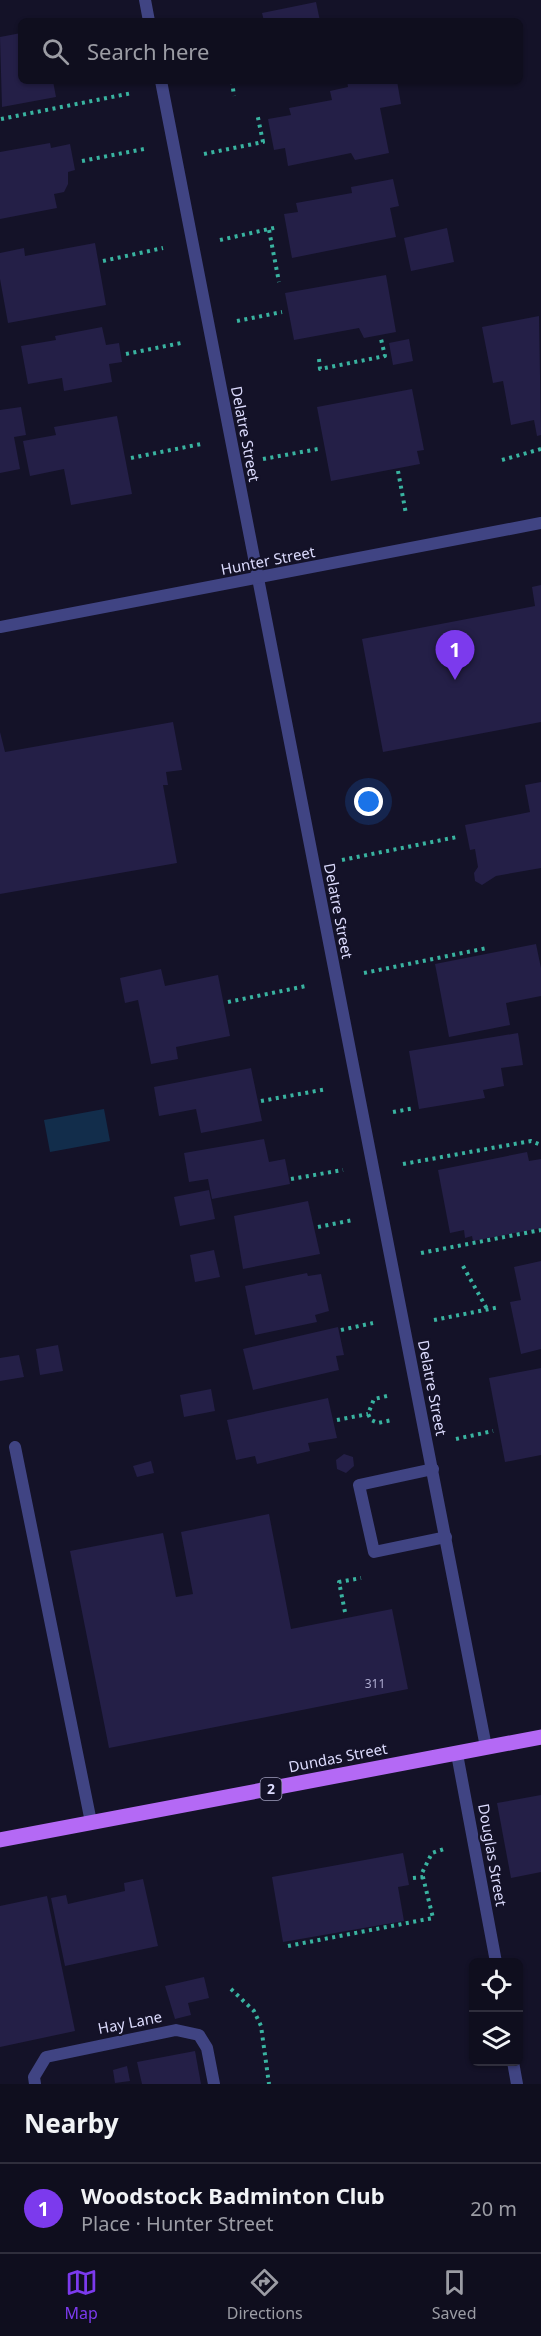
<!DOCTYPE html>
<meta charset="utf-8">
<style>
body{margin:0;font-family:"Noto Sans",sans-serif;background:#181727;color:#f1f3f6}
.controls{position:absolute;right:18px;bottom:18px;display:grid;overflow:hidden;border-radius:9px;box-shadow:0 2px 4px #0004}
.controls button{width:54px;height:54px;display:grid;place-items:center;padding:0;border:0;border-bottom:2px solid #2f2e3c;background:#0f0e1e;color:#f1f3f6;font:30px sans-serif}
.you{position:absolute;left:369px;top:802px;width:21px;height:21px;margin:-15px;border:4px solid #fff;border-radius:50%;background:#1a73e8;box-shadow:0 0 0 9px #1a73e833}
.badge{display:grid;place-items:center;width:39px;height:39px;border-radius:50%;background:#7c3aed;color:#fff;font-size:20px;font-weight:700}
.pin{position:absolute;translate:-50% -50px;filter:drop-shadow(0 2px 3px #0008)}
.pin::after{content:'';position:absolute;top:32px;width:21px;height:18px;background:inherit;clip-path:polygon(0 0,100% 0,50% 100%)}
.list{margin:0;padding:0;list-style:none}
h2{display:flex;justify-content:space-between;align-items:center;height:78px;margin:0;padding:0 24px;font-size:26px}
h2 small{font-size:20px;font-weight:400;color:#9b9ca4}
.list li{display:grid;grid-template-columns:39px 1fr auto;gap:18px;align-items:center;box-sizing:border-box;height:90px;padding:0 24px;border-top:2px solid #2f2e3c}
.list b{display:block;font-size:22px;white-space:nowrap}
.list p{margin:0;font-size:20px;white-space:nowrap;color:#9b9ca4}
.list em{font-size:20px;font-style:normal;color:#9b9ca4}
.icon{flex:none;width:33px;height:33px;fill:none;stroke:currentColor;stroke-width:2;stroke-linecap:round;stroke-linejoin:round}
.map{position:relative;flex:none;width:541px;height:2084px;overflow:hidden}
.search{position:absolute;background:#0f0e1e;box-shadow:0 2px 4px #0004;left:18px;right:18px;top:18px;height:66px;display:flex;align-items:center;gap:15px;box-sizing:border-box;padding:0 21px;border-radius:9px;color:#9b9ca4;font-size:22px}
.sheet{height:168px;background:#0f0e1e}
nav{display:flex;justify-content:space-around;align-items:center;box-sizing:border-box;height:84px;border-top:2px solid #2f2e3c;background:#0f0e1e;font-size:16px;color:#9b9ca4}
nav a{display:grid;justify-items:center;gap:3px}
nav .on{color:#7c3aed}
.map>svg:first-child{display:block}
.water{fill:#122d4b}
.building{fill:#241f47}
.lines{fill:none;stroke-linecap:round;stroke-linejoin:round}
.path{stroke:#39b3a0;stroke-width:4;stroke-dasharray:3 4.5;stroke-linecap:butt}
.service{stroke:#404483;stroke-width:12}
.minor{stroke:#404483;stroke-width:12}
.primary{stroke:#b469f5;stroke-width:15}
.labels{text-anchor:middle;stroke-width:4.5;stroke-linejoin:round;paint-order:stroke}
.number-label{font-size:12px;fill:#aeacd0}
.shield{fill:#141228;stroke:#a09fbd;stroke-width:1.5}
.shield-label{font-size:14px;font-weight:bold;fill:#dcdbfd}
.street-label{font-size:15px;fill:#dcdbfd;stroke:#141228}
</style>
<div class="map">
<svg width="541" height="2084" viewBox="0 0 541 2084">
<rect width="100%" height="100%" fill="#141228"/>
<polygon class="water" points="104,1109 110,1141 50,1152 44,1120"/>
<g class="building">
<polygon points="316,2 320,21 264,21 262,13"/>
<polygon points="21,33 21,81 53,81 56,97 2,107 0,37"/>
<polygon points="347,81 397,81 401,104 380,108 389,153 355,160 351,153 288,166 285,148 274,150 268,119 291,115 289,108 332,100 330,91 348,87"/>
<polygon points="50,143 51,148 70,144 75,170 68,172 68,184 64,192 54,194 57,208 0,219 0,152"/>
<polygon points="393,179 399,206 390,208 396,237 292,258 284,214 298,212 296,203 352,193 351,187"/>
<polygon points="447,228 454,262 411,271 404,238"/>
<polygon points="95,243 106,305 8,323 0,279 0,253 24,248 25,256"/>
<polygon points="386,275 396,332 364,338 359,328 294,340 285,293"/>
<polygon points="539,316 541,435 537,436 534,420 511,425 503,381 493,383 482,327"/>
<polygon points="102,327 106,345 119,343 122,362 109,364 112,382 64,391 62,378 28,384 21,346 56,340 55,336"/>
<polygon points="409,339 413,361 393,365 389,343"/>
<polygon points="412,389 424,450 417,451 420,464 331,481 317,407"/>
<polygon points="21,407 26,435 14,437 20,469 0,473 0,410"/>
<polygon points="117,416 132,494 71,505 64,469 30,476 23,441 56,435 54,427"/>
<polygon points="541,585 541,722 383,752 362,639 535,606 532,587"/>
<polygon points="173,722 182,770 166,772 168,785 163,785 177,863 0,894 0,732 5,752"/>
<polygon points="541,782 541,868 496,876 482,885 475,881 474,873 478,867 475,849 470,850 465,825 530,812 525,785"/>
<polygon points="536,944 541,968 541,996 506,1003 510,1025 449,1037 435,964"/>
<polygon points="161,969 165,986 218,975 230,1036 176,1047 178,1059 151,1064 138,1000 125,1003 120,978"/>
<polygon points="518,1033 523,1065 501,1068 504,1086 483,1090 485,1098 419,1109 409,1051"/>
<polygon points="251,1068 262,1121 201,1133 196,1109 159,1116 154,1087"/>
<polygon points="264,1139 269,1162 285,1159 290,1184 212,1199 208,1179 189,1182 184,1153"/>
<polygon points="527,1152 529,1161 541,1159 541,1228 473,1241 472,1236 465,1238 464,1230 450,1233 438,1170"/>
<polygon points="209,1190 215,1219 180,1226 174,1197"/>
<polygon points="308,1201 320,1254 243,1269 234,1216"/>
<polygon points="214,1250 220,1277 195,1282 190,1255"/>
<polygon points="541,1261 541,1349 521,1354 510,1302 521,1300 514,1267"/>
<polygon points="307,1273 308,1276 321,1274 329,1311 315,1315 317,1322 255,1335 245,1286"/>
<polygon points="338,1327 344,1355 336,1356 339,1370 253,1390 243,1349"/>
<polygon points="58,1345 63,1371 40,1375 36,1349"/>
<polygon points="19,1355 24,1377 0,1381 0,1358"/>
<polygon points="541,1368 541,1455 505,1462 489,1378"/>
<polygon points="211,1389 215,1411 184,1417 180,1395"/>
<polygon points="328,1398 337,1438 308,1443 310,1451 257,1464 255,1456 236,1460 227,1420"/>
<polygon points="344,1454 353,1457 354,1466 346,1473 337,1469 336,1460"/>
<polygon points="151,1461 154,1473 137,1477 133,1466"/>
<polygon points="269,1514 291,1629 392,1609 408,1689 109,1748 70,1551 163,1533 176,1597 193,1594 181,1532"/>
<polygon points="541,1795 541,1872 511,1878 497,1803"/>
<polygon points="403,1853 409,1885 398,1887 404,1921 283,1942 272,1877"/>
<polygon points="143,1879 158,1946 65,1966 51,1898 66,1895 68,1904 125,1891 124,1883"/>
<polygon points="47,1896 75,2031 0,2047 0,1906"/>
<polygon points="204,1977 209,1998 188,2003 191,2015 175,2019 165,1986"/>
<polygon points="195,2051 201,2084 142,2084 137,2062"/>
<polygon points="127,2066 130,2081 115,2083 113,2070"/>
</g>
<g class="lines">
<g class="path">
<polyline points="232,81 234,96"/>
<polyline points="1,119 132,93"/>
<polyline points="204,154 263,142 257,113"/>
<polyline points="82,161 144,149"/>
<polyline points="269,230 279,282"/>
<polyline points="220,240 278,227"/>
<polyline points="103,261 163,248"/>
<polyline points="237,321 282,312"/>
<polyline points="126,354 181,343"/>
<polyline points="319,359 320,369 385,356 381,339"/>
<polyline points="131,458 201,444"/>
<polyline points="263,459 318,449"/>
<polyline points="502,460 541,449"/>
<polyline points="398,471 406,514"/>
<polyline points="342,860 457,837"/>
<polyline points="364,973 487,948"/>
<polyline points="228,1002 306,986"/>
<polyline points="261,1101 327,1089"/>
<polyline points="393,1112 415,1108"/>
<polyline points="403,1164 531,1141 541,1145"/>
<polyline points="291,1179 343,1170"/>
<polyline points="318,1227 353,1220"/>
<polyline points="421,1253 541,1230"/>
<polyline points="463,1266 487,1309"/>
<polyline points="434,1320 500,1307"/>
<polyline points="341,1330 373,1323"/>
<polyline points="387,1396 374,1399 368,1414 371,1420 378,1423 392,1420"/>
<polyline points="337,1420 368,1414"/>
<polyline points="456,1439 493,1431"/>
<polyline points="345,1612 339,1582 361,1578"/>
<polyline points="413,1878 423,1877"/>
<polyline points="288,1946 433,1918 422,1873 432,1853 447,1848"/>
<polyline points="231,1989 254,2011 261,2026 269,2084"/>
</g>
<g class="service">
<polyline points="15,1447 91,1822"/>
<polyline points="433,1469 359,1485 374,1552 446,1537"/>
</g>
<g class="minor">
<polyline points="145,0 149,21"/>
<polyline points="161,81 486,1747"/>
<polyline points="0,627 541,523"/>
<polyline points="457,1754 496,1962"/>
<polyline points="513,2062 517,2084"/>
<polyline points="35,2084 34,2077 46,2057 176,2030 199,2035 207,2048 214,2084"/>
</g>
<polyline class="primary" points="0,1840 541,1737"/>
</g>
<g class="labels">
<g class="number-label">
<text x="375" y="1688">311</text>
</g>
<rect class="shield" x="260.5" y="1778" width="21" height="22" rx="4.5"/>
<g class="shield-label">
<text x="271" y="1794">2</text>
</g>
<g class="street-label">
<text transform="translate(245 434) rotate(79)" y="5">Delatre Street</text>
<text transform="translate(268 561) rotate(-11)" y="5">Hunter Street</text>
<text transform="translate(338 911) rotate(79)" y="5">Delatre Street</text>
<text transform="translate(432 1388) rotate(79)" y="5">Delatre Street</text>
<text transform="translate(338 1758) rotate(-11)" y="5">Dundas Street</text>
<text transform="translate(492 1855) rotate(80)" y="5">Douglas Street</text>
<text transform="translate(130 2023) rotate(-11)" y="5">Hay Lane</text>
</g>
</g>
</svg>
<div class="controls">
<button><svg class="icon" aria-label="locate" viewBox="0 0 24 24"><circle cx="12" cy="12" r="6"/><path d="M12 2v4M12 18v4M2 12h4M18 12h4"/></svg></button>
<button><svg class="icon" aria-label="layers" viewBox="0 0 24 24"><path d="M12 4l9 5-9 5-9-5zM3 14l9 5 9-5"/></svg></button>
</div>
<div class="you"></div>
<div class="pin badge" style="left:455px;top:680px">1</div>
<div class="search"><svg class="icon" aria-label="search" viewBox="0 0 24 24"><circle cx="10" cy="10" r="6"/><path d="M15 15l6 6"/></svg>Search here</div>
</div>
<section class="sheet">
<h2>Nearby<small></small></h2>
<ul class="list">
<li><span class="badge">1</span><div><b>Woodstock Badminton Club</b><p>Place · Hunter Street</p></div><em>20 m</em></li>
</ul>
</section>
<nav>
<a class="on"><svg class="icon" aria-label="map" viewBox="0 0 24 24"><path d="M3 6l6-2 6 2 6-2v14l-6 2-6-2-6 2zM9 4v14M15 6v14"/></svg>Map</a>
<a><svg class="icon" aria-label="directions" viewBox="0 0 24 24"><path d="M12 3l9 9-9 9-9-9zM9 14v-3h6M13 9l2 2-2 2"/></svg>Directions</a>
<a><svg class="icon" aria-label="saved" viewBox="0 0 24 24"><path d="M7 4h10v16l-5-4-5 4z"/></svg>Saved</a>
</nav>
